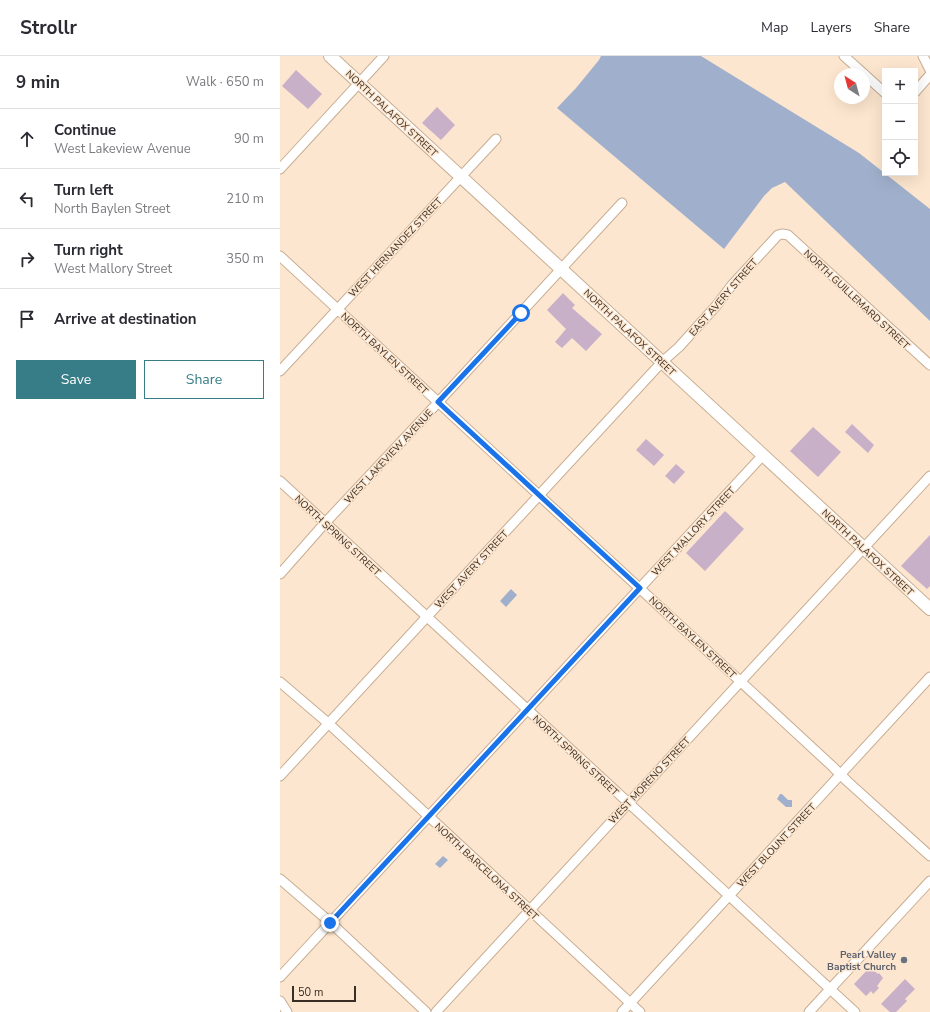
<!DOCTYPE html>
<meta charset="utf-8">
<style>
body{margin:0;font-family:"Nunito Sans",sans-serif;background:#f7f7f7;color:#2b2b33}
.controls{position:absolute;right:12px;top:12px;display:grid;overflow:hidden;border-radius:0px;box-shadow:0 4px 16px #0002}
.controls button{width:36px;height:36px;display:grid;place-items:center;padding:0;border:0;border-bottom:1px solid #e1e1e2;background:#fff;color:#2b2b33;font:20px sans-serif}
.compass{position:absolute;left:554px;top:12px;width:36px;height:36px;border-radius:50%;background:#fff;box-shadow:0 4px 16px #0002;rotate:324deg}
.scale{position:absolute;left:12px;bottom:10px;width:64px;box-sizing:border-box;padding-left:4px;border:2px solid #392e23;border-top:0;font-size:11px;line-height:14px;white-space:nowrap;color:#392e23;-webkit-text-stroke:3px #fde6cf;paint-order:stroke}
.stop{position:absolute;width:12px;height:12px;margin:-9px;border:3px solid #1a73e8;border-radius:50%;background:#fff}
.stop.end{background:#1a73e8;border-color:#fff;box-shadow:0 1px 4px #0008}
.list{margin:0;padding:0;list-style:none}
h2{display:flex;justify-content:space-between;align-items:center;height:52px;margin:0;padding:0 16px;font-size:17px}
h2 small{font-size:13px;font-weight:400;color:#7c7c81}
.list li{display:grid;grid-template-columns:26px 1fr auto;gap:12px;align-items:center;box-sizing:border-box;height:60px;padding:0 16px;border-top:1px solid #e1e1e2}
.list b{display:block;font-size:15px;white-space:nowrap}
.list p{margin:0;font-size:13px;white-space:nowrap;color:#7c7c81}
.list em{font-size:13px;font-style:normal;color:#7c7c81}
.actions{display:flex;gap:8px;padding:12px 16px}
.actions a{flex:1;padding:9px 0;border:1px solid #367d87;border-radius:0px;text-align:center;font-size:14px;color:#367d87}
.actions .main{background:#367d87;color:#fff}
.icon{flex:none;width:22px;height:22px;fill:none;stroke:currentColor;stroke-width:2;stroke-linecap:round;stroke-linejoin:round}
.map{position:relative;flex:none;width:650px;height:956px;overflow:hidden}
header{display:flex;align-items:center;gap:24px;box-sizing:border-box;height:56px;padding:0 20px;background:#fff;border-bottom:1px solid #e1e1e2}
header strong{font-size:19px}
nav{display:flex;gap:22px;margin-inline-start:auto;font-size:14px}
main{display:flex}
aside{flex:1;background:#fff}
.map>svg:first-child{display:block}
.water{fill:#a0b0cc}
.building{fill:#c9b0c9}
.lines{fill:none;stroke-linecap:round;stroke-linejoin:round}
.minor-casing{stroke:#c8ad92;stroke-width:11}
.major-casing{stroke:#c8ad92;stroke-width:14}
.minor{stroke:#fff;stroke-width:9}
.major{stroke:#fff;stroke-width:12}
.route{stroke:#1a73e8;stroke-width:5}
.worship-dot{fill:#6b7280;stroke:#fde6cf;stroke-width:1.5}
.labels{text-anchor:middle;stroke-width:3;stroke-linejoin:round;paint-order:stroke}
.street-label{font-size:10px;fill:#392e23;stroke:#fde6cf}
.worship-label{font-size:10px;font-weight:bold;fill:#5b616d;stroke:#fde6cf;text-anchor:end}
</style>
<header>
<strong>Strollr</strong>
<nav><a>Map</a><a>Layers</a><a>Share</a></nav>
</header>
<main>
<aside>
<h2>9 min<small>Walk · 650 m</small></h2>
<ul class="list">
<li><svg class="icon" aria-label="ahead" viewBox="0 0 24 24"><path d="M12 20V5M6 11l6-6 6 6"/></svg><div><b>Continue</b><p>West Lakeview Avenue</p></div><em>90 m</em></li>
<li><svg class="icon" aria-label="left" viewBox="0 0 24 24"><path d="M17 20v-9H6M10 6l-5 5 5 5"/></svg><div><b>Turn left</b><p>North Baylen Street</p></div><em>210 m</em></li>
<li><svg class="icon" aria-label="right" viewBox="0 0 24 24"><path d="M7 20v-9h11M14 6l5 5-5 5"/></svg><div><b>Turn right</b><p>West Mallory Street</p></div><em>350 m</em></li>
<li><svg class="icon" aria-label="arrive" viewBox="0 0 24 24"><path d="M6 21V4h12l-3 4 3 4H6"/></svg><div><b>Arrive at destination</b></div></li>
</ul>
<div class="actions"><a class="main">Save</a><a>Share</a></div>
</aside>
<div class="map">
<svg width="650" height="956" viewBox="0 0 650 956">
<rect width="100%" height="100%" fill="#fde6cf"/>
<g class="water">
<polygon points="321,0 421,0 579,97 650,153 650,265 505,126 492,132 484,140 444,193 277,52 296,32 319,4"/>
<polygon points="231,533 237,539 226,551 220,545"/>
<polygon points="500,738 502,738 508,744 512,744 512,751 506,751 497,743"/>
<polygon points="163,800 168,804 160,812 155,808"/>
</g>
<g class="building">
<polygon points="16,14 42,38 28,53 2,30"/>
<polygon points="157,51 175,69 161,84 142,67"/>
<polygon points="283,237 295,249 292,252 322,278 306,295 292,282 282,292 275,286 286,273 267,254"/>
<polygon points="572,368 594,389 588,397 565,376"/>
<polygon points="533,371 561,396 538,421 510,395"/>
<polygon points="366,383 384,399 374,410 356,394"/>
<polygon points="396,408 405,416 394,428 385,420"/>
<polygon points="445,455 464,473 425,515 406,497"/>
<polygon points="650,479 650,530 647,533 621,510"/>
<polygon points="590,911 598,918 599,917 603,922 597,930 599,932 593,938 591,935 586,940 574,928"/>
<polygon points="625,923 635,933 625,943 627,945 616,956 610,956 601,948"/>
</g>
<g class="lines">
<g class="minor-casing">
<g id="minor">
<polyline points="564,0 584,18"/>
<polyline points="643,0 650,14"/>
<polyline points="584,18 605,37"/>
<polyline points="635,36 650,19"/>
<polyline points="0,113 104,0"/>
<polyline points="0,200 552,710 567,725 650,800"/>
<polyline points="0,315 216,83"/>
<polyline points="0,425 575,956"/>
<polyline points="0,518 45,467 151,354 342,147"/>
<polyline points="0,626 48,667 360,956"/>
<polyline points="0,720 382,306 399,291 436,250 452,229 498,179 502,178 508,179 650,309"/>
<polyline points="0,823 51,867 146,956"/>
<polyline points="0,921 483,399"/>
<polyline points="0,945 7,956"/>
<polyline points="156,956 650,420"/>
<polyline points="342,956 650,621"/>
<polyline points="529,956 650,825"/>
</g>
</g>
<g class="major-casing">
<polyline id="major" points="50,0 650,553"/>
</g>
<use href="#minor" class="minor"/>
<use href="#major" class="major"/>
</g>
<g class="lines">
<polyline class="route" points="50,867 360,532 158,346 241,257"/>
</g>
<circle class="worship-dot" cx="624" cy="904" r="4"/>
<g class="labels">
<g class="street-label">
<text transform="translate(112 57) rotate(43)" y="4">NORTH PALAFOX STREET</text>
<text transform="translate(115 191) rotate(-47)" y="4">WEST HERNANDEZ STREET</text>
<text transform="translate(443 241) rotate(-49)" y="4">EAST AVERY STREET</text>
<text transform="translate(577 243) rotate(43)" y="4">NORTH GUILLEMARD STREET</text>
<text transform="translate(350 276) rotate(43)" y="4">NORTH PALAFOX STREET</text>
<text transform="translate(105 297) rotate(43)" y="4">NORTH BAYLEN STREET</text>
<text transform="translate(108 400) rotate(-47)" y="4">WEST LAKEVIEW AVENUE</text>
<text transform="translate(413 475) rotate(-47)" y="4">WEST MALLORY STREET</text>
<text transform="translate(58 479) rotate(43)" y="4">NORTH SPRING STREET</text>
<text transform="translate(588 496) rotate(43)" y="4">NORTH PALAFOX STREET</text>
<text transform="translate(191 513) rotate(-47)" y="4">WEST AVERY STREET</text>
<text transform="translate(413 581) rotate(43)" y="4">NORTH BAYLEN STREET</text>
<text transform="translate(296 699) rotate(43)" y="4">NORTH SPRING STREET</text>
<text transform="translate(369 724) rotate(-47)" y="4">WEST MORENO STREET</text>
<text transform="translate(496 789) rotate(-47)" y="4">WEST BLOUNT STREET</text>
<text transform="translate(207 815) rotate(43)" y="4">NORTH BARCELONA STREET</text>
</g>
<g class="worship-label">
<text x="616" y="902">Pearl Valley<tspan x="616" dy="12">Baptist Church</tspan></text>
</g>
</g>
</svg>
<div class="controls">
<button>+</button>
<button>−</button>
<button><svg class="icon" aria-label="locate" viewBox="0 0 24 24"><circle cx="12" cy="12" r="6"/><path d="M12 2v4M12 18v4M2 12h4M18 12h4"/></svg></button>
</div>
<svg class="compass" viewBox="-18 -18 36 36"><path d="M0-13l5 13h-10z" fill="#e53935"/><path d="M0 13l5-13h-10z" fill="#7c7c81"/></svg>
<div class="scale">50 m</div>
<div class="stop" style="left:241px;top:257px"></div>
<div class="stop end" style="left:50px;top:867px"></div>
</div>
</main>
